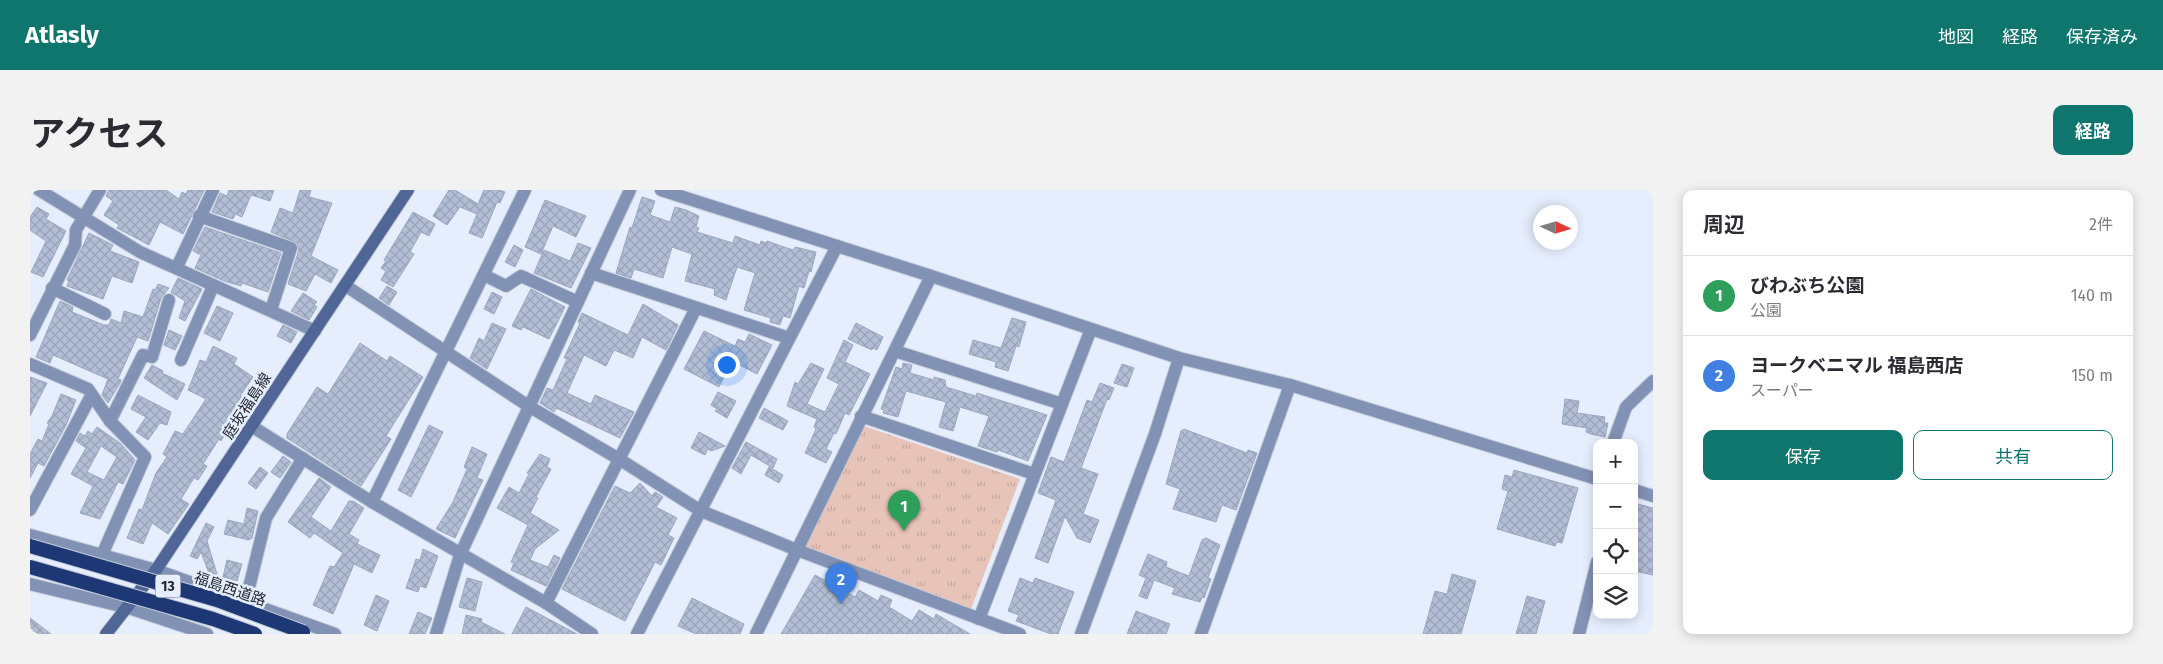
<!DOCTYPE html>
<html lang="ja">
<meta charset="utf-8">
<style>
body{margin:0;font-family:"Fira Sans","Noto Sans JP",sans-serif;background:#f2f2f3;color:#2b2b33}
.controls{position:absolute;right:15px;bottom:15px;display:grid;overflow:hidden;border-radius:10px;box-shadow:0 2px 12px #0003}
.controls button{width:45px;height:45px;display:grid;place-items:center;padding:0;border:0;border-bottom:1px solid #e1e1e2;background:#fff;color:#2b2b33;font:25px sans-serif}
.compass{position:absolute;left:1503px;top:15px;width:45px;height:45px;border-radius:50%;background:#fff;box-shadow:0 2px 12px #0003;rotate:94deg}
.you{position:absolute;left:696px;top:174px;width:18px;height:18px;margin:-12px;border:4px solid #fff;border-radius:50%;background:#1a73e8;box-shadow:0 0 0 8px #1a73e833}
.badge{display:grid;place-items:center;width:32px;height:32px;border-radius:50%;background:#0f766e;color:#fff;font-size:16px;font-weight:700}
.pin{position:absolute;translate:-50% -41px;filter:drop-shadow(0 1px 2px #0008)}
.pin::after{content:'';position:absolute;top:26px;width:18px;height:15px;background:inherit;clip-path:polygon(0 0,100% 0,50% 100%)}
.list{margin:0;padding:0;list-style:none}
h2{display:flex;justify-content:space-between;align-items:center;height:65px;margin:0;padding:0 20px;font-size:21px}
h2 small{font-size:16px;font-weight:400;color:#7c7c81}
.list li{display:grid;grid-template-columns:32px 1fr auto;gap:15px;align-items:center;box-sizing:border-box;height:80px;padding:0 20px;border-top:1px solid #e1e1e2}
.list b{display:block;font-size:19px;white-space:nowrap}
.list p{margin:0;font-size:16px;white-space:nowrap;color:#7c7c81}
.list em{font-size:16px;font-style:normal;color:#7c7c81}
.actions{display:flex;gap:10px;padding:15px 20px}
.actions a{flex:1;padding:11px 0;border:1px solid #0f766e;border-radius:10px;text-align:center;font-size:18px;color:#0f766e}
.actions .main{background:#0f766e;color:#fff}
.icon{flex:none;width:28px;height:28px;fill:none;stroke:currentColor;stroke-width:2;stroke-linecap:round;stroke-linejoin:round}
.map{position:relative;flex:none;width:1623px;height:444px;overflow:hidden;border-radius:10px}
header{display:flex;align-items:center;gap:30px;box-sizing:border-box;height:70px;padding:0 25px;background:#0f766e;color:#fff}
header strong{font-size:24px}
nav{display:flex;gap:28px;margin-inline-start:auto;font-size:18px}
.intro{display:flex;align-items:center;justify-content:space-between;box-sizing:border-box;height:120px;padding:0 30px}
h1{margin:0;font-size:35px}
.button{padding:12px 22px;border-radius:10px;background:#0f766e;color:#fff;font-size:18px;font-weight:700}
main{display:flex;gap:30px;padding:0 30px}
aside{flex:1;background:#fff;border-radius:10px;box-shadow:0 2px 12px #0003}
.map>svg:first-child{display:block}
.park{fill:url(#park-tufts)}
.building{fill:url(#building-cross-hatch);stroke:#9ba7be;fill-rule:evenodd}
.lines{fill:none;stroke-linecap:round;stroke-linejoin:round}
.minor-casing{stroke:#c3cad8;stroke-width:14}
.secondary-casing{stroke:#c3cad8;stroke-width:14}
.minor{stroke:#8292b4;stroke-width:12}
.secondary{stroke:#4f6696;stroke-width:12}
.trunk-bridge-casing{stroke:#c3cad8;stroke-width:16;stroke-linecap:butt}
.trunk-bridge{stroke:#1e3876;stroke-width:14}
.labels{text-anchor:middle;stroke-width:5;stroke-linejoin:round;paint-order:stroke}
.shield{fill:#e6eefd;stroke:#5d636e;stroke-width:1}
.shield-label{font-size:14px;font-weight:bold;fill:#222730}
.street-label{font-size:15px;fill:#222730;stroke:#e6eefd}
</style>
<header>
<strong>Atlasly</strong>
<nav><a>地図</a><a>経路</a><a>保存済み</a></nav>
</header>
<div class="intro"><h1>アクセス</h1><a class="button">経路</a></div>
<main>
<div class="map">
<svg width="1623" height="444" viewBox="0 0 1623 444">
<defs>
<pattern id="park-tufts" width="24" height="20" patternUnits="userSpaceOnUse" patternTransform="scale(1.25)"><rect width="24" height="20" fill="#e8c3b8"/><path d="M3 7l-1-3M5 7V3M7 7l1-3M15 17l-1-3M17 17v-4M19 17l1-3" fill="none" stroke="#c7a89e"/></pattern>
<pattern id="building-cross-hatch" width="8" height="8" patternUnits="userSpaceOnUse" patternTransform="scale(1.25)"><rect width="8" height="8" fill="#b2bed6"/><path d="M0 0l8 8M0 8l8-8" fill="none" stroke="#99a3b8"/></pattern>
</defs>
<rect width="100%" height="100%" fill="#e6eefd"/>
<polygon class="park" points="828,234 990,289 940,422 769,359"/>
<g class="building">
<polygon points="79,0 136,0 149,9 152,2 156,4 158,0 174,0 153,44 130,32 119,55 87,38 89,35 74,25 83,11 76,6"/>
<polygon points="199,0 244,0 240,11 221,5 212,27 205,24 203,29 182,22 190,3 197,6"/>
<polygon points="270,0 281,0 279,7 302,13 281,66 308,80 301,93 285,84 276,101 258,94 269,60 267,53 241,42 250,18 263,23"/>
<polygon points="419,0 425,0 448,14 454,0 469,0 475,2 470,13 467,12 452,48 439,43 447,24 430,17 417,35 403,26"/>
<polygon points="612,7 625,11 620,25 640,32 645,17 656,20 669,26 666,37 669,38 667,42 703,53 705,46 730,55 731,51 736,53 737,51 763,60 765,57 786,62 781,82 779,81 774,98 769,96 760,128 753,126 750,135 740,132 741,128 714,120 725,83 707,77 696,110 684,105 685,99 655,91 662,64 642,57 633,88 604,79 601,88 586,83 600,37 602,38"/>
<polygon points="515,10 556,26 546,47 523,36 511,64 495,57"/>
<polygon points="7,17 19,24 16,29 36,41 13,87 1,82 16,51 0,40 0,27"/>
<polygon points="383,22 405,34 399,46 391,42 380,62 384,64 363,97 351,90 356,81 351,78 356,71 354,70"/>
<polygon points="175,37 251,63 238,102 212,93 211,96 194,91 165,78 171,65 163,61"/>
<polygon points="59,43 83,55 80,61 109,72 102,93 82,86 73,109 37,96 39,91 37,90"/>
<polygon points="548,53 561,58 541,98 504,83 514,60 540,71"/>
<polygon points="484,55 493,60 485,77 475,72"/>
<polygon points="148,88 172,99 155,131 149,128 155,111 141,102"/>
<polygon points="128,94 139,98 131,108 118,151 107,147 88,189 91,190 90,193 78,213 72,205 78,189 23,165 20,173 6,167 30,111 43,117 42,122 74,135 79,135 81,129 91,133 94,121 113,127 123,99 125,100"/>
<polygon points="357,96 367,102 359,115 349,108"/>
<polygon points="501,99 535,117 519,149 493,137 491,140 482,136"/>
<polygon points="462,102 472,107 464,124 454,119"/>
<polygon points="273,103 287,112 284,115 287,117 279,130 261,121"/>
<polygon points="613,114 648,135 636,160 612,147 603,168 584,160 576,176 554,165 537,203 561,214 565,205 604,222 590,248 526,218 524,222 510,213 517,198 523,200 537,169 534,168 550,133 548,132 552,123 598,145"/>
<polygon points="187,116 203,123 190,151 174,143"/>
<polygon points="982,128 996,132 989,157 986,156 978,181 965,177 966,172 939,164 943,150 971,158"/>
<polygon points="462,133 476,139 457,179 440,168 449,148 454,151"/>
<polygon points="826,133 853,147 847,160 843,158 842,160 818,149"/>
<polygon points="253,135 267,142 261,153 247,146"/>
<polygon points="139,140 152,146 145,160 134,155"/>
<polygon points="674,141 705,156 708,149 715,152 719,144 742,155 727,184 702,171 689,197 654,179"/>
<polygon points="814,150 823,155 815,172 840,184 819,225 815,223 806,244 804,243 796,259 802,262 796,273 775,263 786,239 784,237 787,229 757,216 765,192 768,194 781,173 794,179 777,214 795,222 809,194 797,188"/>
<polygon points="330,153 357,171 360,166 393,187 356,246 361,249 331,296 257,248 257,244 287,197 298,204"/>
<polygon points="183,156 207,168 204,174 223,187 210,206 219,212 208,230 204,229 191,251 189,249 173,274 177,276 168,290 164,288 151,309 159,314 138,344 122,333 113,354 97,348 109,319 112,320 126,283 137,267 133,264 145,241 153,244 176,209 158,200 170,170 176,172"/>
<polygon points="873,173 882,175 880,183 904,190 904,187 915,190 916,197 946,206 947,203 1017,225 998,271 968,260 967,262 948,256 959,226 930,217 923,241 909,237 916,212 876,201 868,227 853,223 854,220 851,219 866,177 872,179"/>
<polygon points="1092,174 1104,178 1097,197 1084,193"/>
<polygon points="122,175 133,181 132,183 155,194 147,210 114,188"/>
<polygon points="0,187 17,193 0,226"/>
<polygon points="1070,193 1084,198 1079,210 1077,209 1051,278 1068,284 1053,324 1069,330 1060,353 1047,348 1035,326 1018,373 1005,368 1026,310 1008,303 1021,267 1034,272 1057,210 1062,212"/>
<polygon points="688,202 706,211 697,228 685,221 687,219 681,215"/>
<polygon points="31,204 46,210 36,235 14,276 8,273 0,288 0,264 8,249 12,251 19,234 17,233 22,226"/>
<polygon points="108,205 141,222 137,235 130,233 118,250 106,242 116,227 101,219"/>
<polygon points="1535,209 1549,211 1547,223 1575,227 1574,233 1578,233 1575,247 1561,244 1556,242 1557,238 1532,234"/>
<polygon points="734,218 758,231 753,240 729,228"/>
<polygon points="399,235 413,242 381,307 368,300"/>
<path d="M67,237L90,253L105,270L93,294L88,292L70,329L50,323L63,296L41,284L56,258L46,251L50,243L55,246L58,241L62,244ZM71,256L87,267L74,290L57,282Z"/>
<polygon points="1154,239 1217,263 1218,260 1227,263 1206,320 1192,315 1186,332 1143,319 1150,299 1136,294 1151,241"/>
<polygon points="669,242 695,256 681,261 678,259 675,265 661,258"/>
<polygon points="716,252 747,269 743,278 721,265 711,284 702,278"/>
<polygon points="442,257 457,264 447,288 453,290 425,348 406,339 423,312 437,279 434,277"/>
<polygon points="510,264 520,269 517,277 521,279 506,307 508,308 500,323 529,340 505,359 500,370 518,377 524,365 530,368 516,396 481,380 484,373 481,372 498,335 467,318 479,297 489,303 499,284 497,283"/>
<polygon points="253,266 261,272 250,288 241,282"/>
<polygon points="230,277 238,283 226,299 218,293"/>
<polygon points="739,277 753,285 749,293 735,285"/>
<polygon points="1484,280 1548,298 1532,353 1527,352 1525,356 1467,339 1478,301 1472,299 1475,285 1482,287"/>
<polygon points="289,288 301,297 281,327 301,341 319,311 323,311 334,318 319,344 329,350 327,354 350,365 342,383 324,374 303,424 283,415 300,376 304,377 313,363 284,343 280,348 258,332"/>
<polygon points="610,293 622,306 625,302 633,307 626,317 647,328 638,345 644,348 631,375 625,372 595,431 532,399 585,296 600,303"/>
<polygon points="1604,313 1623,318 1623,385 1604,381"/>
<polygon points="217,318 228,321 222,348 219,350 194,344 198,330 214,334"/>
<polygon points="176,333 184,337 177,351 187,384 180,386 171,362 167,369 160,366"/>
<polygon points="1176,348 1190,355 1178,388 1181,389 1174,408 1172,407 1170,412 1142,404 1145,398 1124,390 1117,409 1109,406 1116,388 1109,385 1118,364 1137,372 1136,377 1159,386 1172,350"/>
<polygon points="393,359 408,366 396,398 390,396 388,402 376,398 386,369 390,370"/>
<polygon points="197,370 212,374 207,391 193,387"/>
<polygon points="1422,384 1446,391 1431,444 1393,444 1405,401 1417,404"/>
<polygon points="785,385 825,407 829,400 848,411 851,405 862,410 859,417 882,431 889,420 904,429 906,424 940,444 751,444"/>
<polygon points="437,388 452,392 445,421 429,417"/>
<polygon points="990,388 1003,393 1005,388 1044,402 1028,444 1021,444 986,431 989,425 978,421"/>
<polygon points="346,405 359,411 347,441 334,435"/>
<polygon points="1497,406 1515,411 1506,444 1486,444"/>
<polygon points="662,408 714,434 710,444 666,444 648,436"/>
<polygon points="496,417 547,444 482,444"/>
<polygon points="1106,421 1140,434 1136,444 1097,444"/>
<polygon points="388,422 402,428 395,444 379,444"/>
<polygon points="436,425 452,429 451,432 475,444 432,444"/>
<polygon points="0,428 21,444 0,444"/>
</g>
<g class="lines">
<g class="minor-casing">
<g id="minor">
<polyline points="9,0 110,62 285,141"/>
<polyline points="631,0 901,86 1149,168 1260,195 1567,289"/>
<polyline points="169,26 261,58 241,120"/>
<polyline points="147,77 183,0"/>
<polyline points="561,83 759,148"/>
<polyline points="454,85 476,96 491,86 548,112"/>
<polyline points="316,96 500,217 589,269 671,321 767,360 990,444"/>
<polyline points="22,98 75,124"/>
<polyline points="0,145 45,55 46,40 70,0"/>
<polyline points="865,161 1032,214"/>
<polyline points="151,170 183,96"/>
<polyline points="0,174 58,199 80,231 115,267 72,365"/>
<polyline points="831,226 1004,284"/>
<polyline points="80,231 113,165 122,167 139,110"/>
<polyline points="223,237 342,312 516,413 562,444"/>
<polyline points="1583,253 1596,217 1623,191"/>
<polyline points="1604,300 1623,306"/>
<polyline points="342,312 495,0"/>
<polyline points="0,320 61,206"/>
<polyline points="0,345 126,380 305,444"/>
<polyline points="0,394 99,418 177,444"/>
<polyline points="216,410 236,328 273,268"/>
<polyline points="516,413 666,118"/>
<polyline points="949,429 1061,139"/>
<polyline points="406,444 430,365 600,0"/>
<polyline points="607,444 807,56"/>
<polyline points="726,444 901,86"/>
<polyline points="1051,444 1125,244 1149,168"/>
<polyline points="1171,444 1260,195"/>
<polyline points="1549,444 1567,372"/>
</g>
</g>
<g class="secondary-casing">
<polyline id="secondary" points="76,444 126,380 378,0"/>
</g>
<use href="#minor" class="minor"/>
<use href="#secondary" class="secondary"/>
<g class="trunk-bridge-casing">
<g id="trunk-bridge">
<polyline points="0,356 187,410 273,442"/>
<polyline points="0,377 183,429 225,444"/>
</g>
</g>
<use href="#trunk-bridge" class="trunk-bridge"/>
</g>
<g class="labels">
<rect class="shield" x="125.5" y="384.5" width="25" height="23" rx="4"/>
<g class="shield-label">
<text x="138" y="401">13</text>
</g>
<g class="street-label">
<text transform="translate(217 216) rotate(-57)" y="5">庭坂福島線</text>
<text transform="translate(200 399) rotate(19)" y="5">福島西道路</text>
</g>
</g>
</svg>
<div class="controls">
<button>+</button>
<button>−</button>
<button><svg class="icon" aria-label="locate" viewBox="0 0 24 24"><circle cx="12" cy="12" r="6"/><path d="M12 2v4M12 18v4M2 12h4M18 12h4"/></svg></button>
<button><svg class="icon" aria-label="layers" viewBox="0 0 24 24"><path d="M12 4l9 5-9 5-9-5zM3 14l9 5 9-5"/></svg></button>
</div>
<svg class="compass" viewBox="-18 -18 36 36"><path d="M0-13l5 13h-10z" fill="#e53935"/><path d="M0 13l5-13h-10z" fill="#7c7c81"/></svg>
<div class="you"></div>
<div class="pin badge" style="left:874px;top:341px;background:#2e9e5b">1</div>
<div class="pin badge" style="left:811px;top:414px;background:#3f7fe0">2</div>
</div>
<aside>
<h2>周辺<small>2件</small></h2>
<ul class="list">
<li><span class="badge" style="background:#2e9e5b">1</span><div><b>びわぶち公園</b><p>公園</p></div><em>140 m</em></li>
<li><span class="badge" style="background:#3f7fe0">2</span><div><b>ヨークベニマル 福島西店</b><p>スーパー</p></div><em>150 m</em></li>
</ul>
<div class="actions"><a class="main">保存</a><a>共有</a></div>
</aside>
</main>
